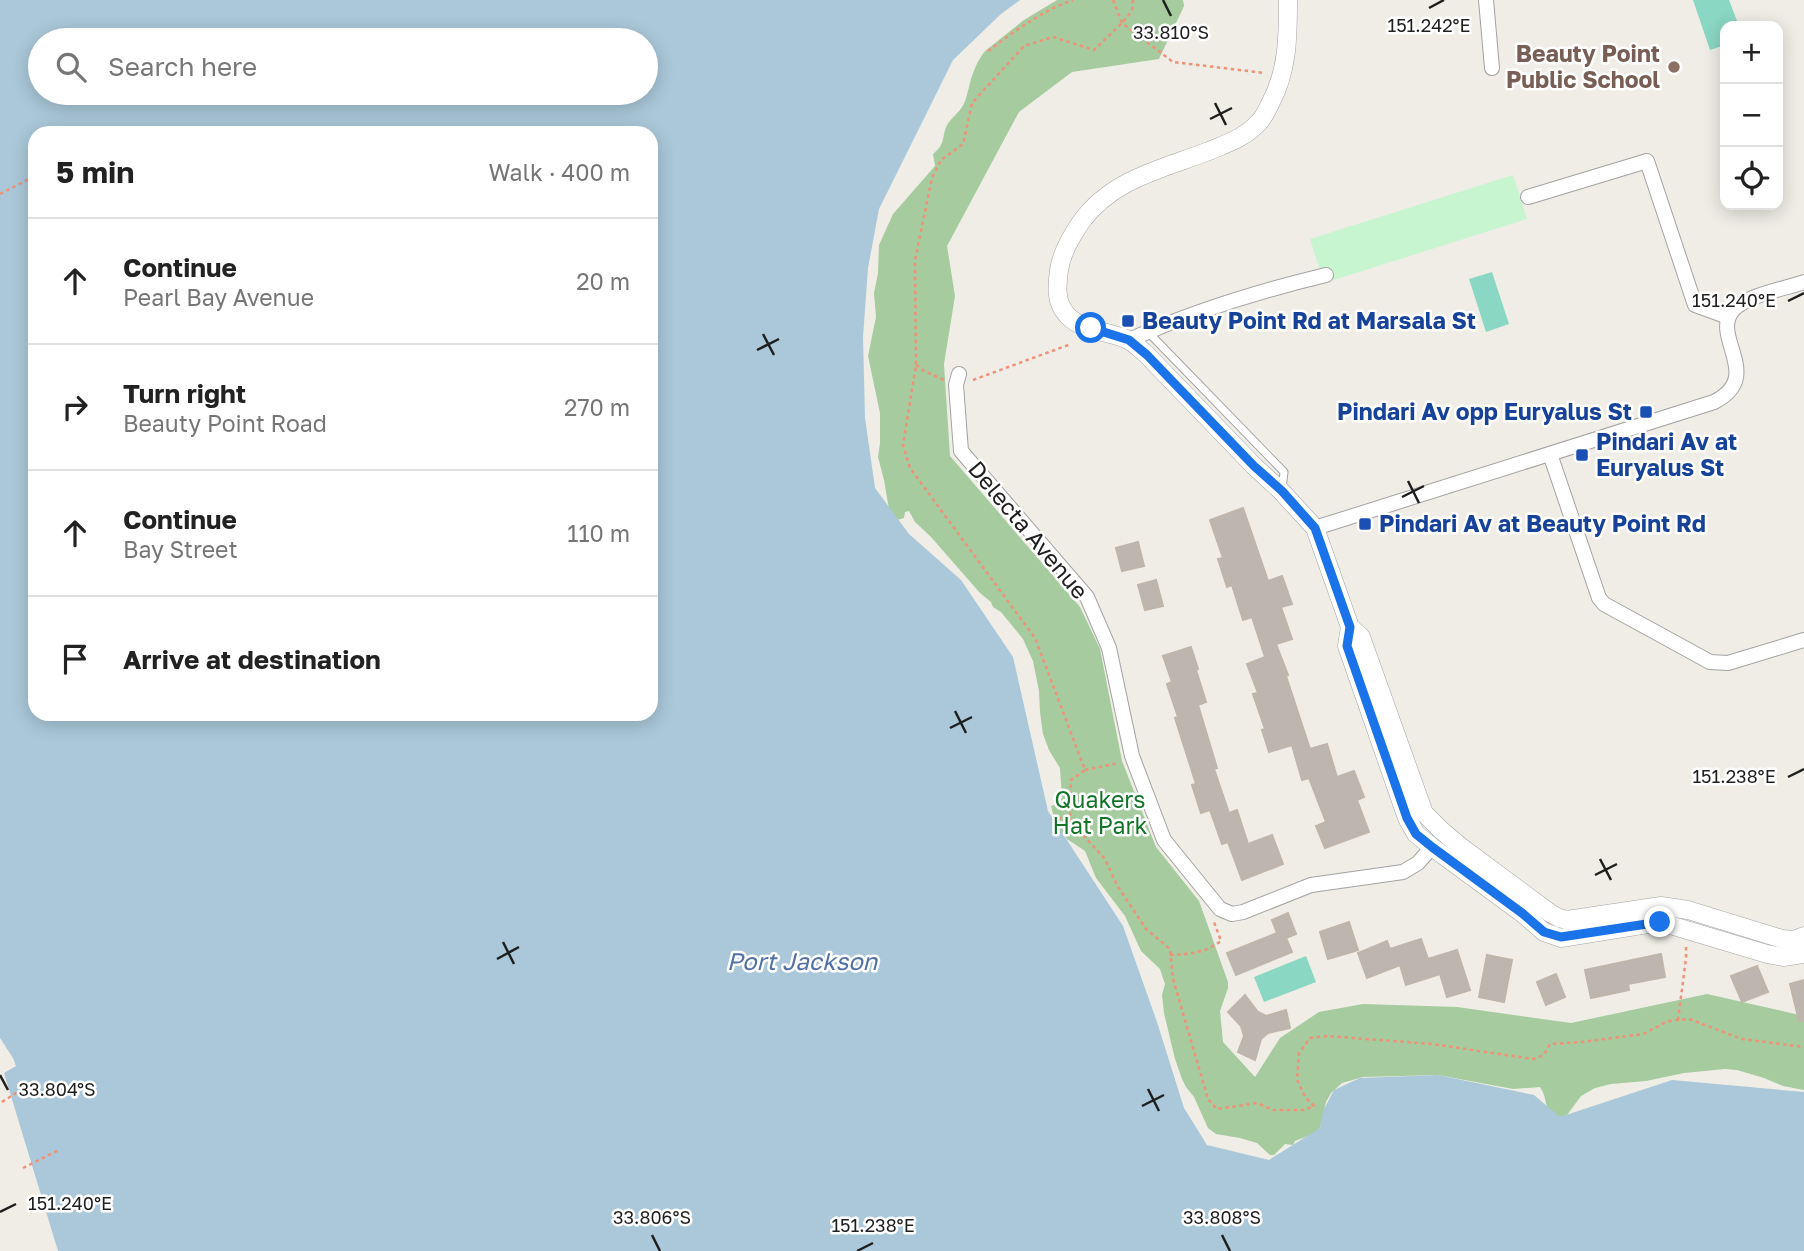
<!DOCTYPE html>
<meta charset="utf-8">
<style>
body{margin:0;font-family:"Golos Text",sans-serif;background:#f6f6f6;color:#222}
.controls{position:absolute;right:21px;top:21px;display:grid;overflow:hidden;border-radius:14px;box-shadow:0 4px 18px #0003}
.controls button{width:63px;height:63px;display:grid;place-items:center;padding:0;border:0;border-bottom:2px solid #e0e0e0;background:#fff;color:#222;font:35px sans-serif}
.stop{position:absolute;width:21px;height:21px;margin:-16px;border:5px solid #1a73e8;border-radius:50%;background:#fff}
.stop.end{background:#1a73e8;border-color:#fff;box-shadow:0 2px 7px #0008}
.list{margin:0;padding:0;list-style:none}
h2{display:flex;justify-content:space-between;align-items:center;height:91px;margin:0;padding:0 28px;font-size:30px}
h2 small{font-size:23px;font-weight:400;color:#767676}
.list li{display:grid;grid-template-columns:46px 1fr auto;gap:21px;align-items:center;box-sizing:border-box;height:126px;padding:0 28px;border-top:2px solid #e0e0e0}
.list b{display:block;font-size:26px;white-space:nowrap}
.list p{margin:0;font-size:23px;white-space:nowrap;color:#767676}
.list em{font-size:23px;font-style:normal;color:#767676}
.icon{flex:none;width:38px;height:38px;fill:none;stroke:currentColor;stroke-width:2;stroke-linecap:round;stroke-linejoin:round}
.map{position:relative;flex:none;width:1804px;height:1251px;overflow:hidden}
.search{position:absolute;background:#fff;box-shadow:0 4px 18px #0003;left:28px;top:28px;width:630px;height:77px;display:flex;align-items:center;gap:18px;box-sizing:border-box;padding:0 24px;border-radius:38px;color:#767676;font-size:26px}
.panel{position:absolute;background:#fff;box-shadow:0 4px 18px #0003;left:28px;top:126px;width:630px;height:595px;border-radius:21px}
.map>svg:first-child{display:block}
.forest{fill:#a5cb9e}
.park{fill:#c6f5d0}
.pitch{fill:#8ad7c3}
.water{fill:#aac8d9;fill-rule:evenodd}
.building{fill:#bcb6af;stroke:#bfb6a9;stroke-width:2}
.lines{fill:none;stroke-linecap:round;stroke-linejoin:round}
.service-casing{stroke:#a3a3a3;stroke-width:9}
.minor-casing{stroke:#a3a3a3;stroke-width:16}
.tertiary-casing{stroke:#a3a3a3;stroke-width:19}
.path{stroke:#ef9277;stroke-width:2.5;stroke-dasharray:3.5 3.5;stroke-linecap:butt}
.service{stroke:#fff;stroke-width:7}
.minor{stroke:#fff;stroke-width:14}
.tertiary{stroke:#fff;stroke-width:18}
.route{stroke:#1a73e8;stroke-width:9}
.ticks{fill:none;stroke:#1f1f1f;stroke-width:2.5}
.education-dot{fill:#8d6e63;stroke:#fff;stroke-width:2.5}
.transit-dot{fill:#1a4fb4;stroke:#fff;stroke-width:2.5}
.labels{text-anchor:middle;stroke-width:5;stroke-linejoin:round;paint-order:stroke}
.education-label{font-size:23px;font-weight:bold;fill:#785e54;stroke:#fff;text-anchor:end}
.transit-label{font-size:23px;font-weight:bold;fill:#164399;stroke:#fff;text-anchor:start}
.street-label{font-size:23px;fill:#1f1f1f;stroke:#fff}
.park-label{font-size:23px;fill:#147529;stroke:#fff}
.water-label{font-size:24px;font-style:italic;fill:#5272a7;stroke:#fff}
.ticks-label{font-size:18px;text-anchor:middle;fill:#1f1f1f;stroke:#fff;stroke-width:5;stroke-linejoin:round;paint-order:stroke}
</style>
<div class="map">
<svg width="1804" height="1251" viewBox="0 0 1804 1251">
<rect width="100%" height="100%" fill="#efede6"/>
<path class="forest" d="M1057,0H1183L1184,6L1159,59L1072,72L1019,112L947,246L955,296L944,364L950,456L1080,607L1100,649L1122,761L1156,847L1199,901L1228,982V988L1220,1011L1223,1042L1255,1077L1280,1038L1319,1012L1363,1004L1457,1007L1571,1023L1707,994L1804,1016V1090L1783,1086L1764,1078L1737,1070L1725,1069L1684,1073L1646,1081L1611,1084L1595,1088L1581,1096L1567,1115L1560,1117C1540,1107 1550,1102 1540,1087L1513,1089L1438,1075L1363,1077L1342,1083L1331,1093L1326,1102L1320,1128L1313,1134L1295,1141L1293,1145L1285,1144L1274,1155H1270L1257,1143L1240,1138L1216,1134L1208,1128L1194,1097L1186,1087L1182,1079L1175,1059L1164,1013L1162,995L1165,984L1160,969L1141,951L1125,916L1096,878L1085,851L1067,839L1059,829L1054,824L1055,821L1051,806L1057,804L1062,798L1060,768L1049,750L1043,734L1040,712L1039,691L1033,661L1023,639L1001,612L993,607L991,602L980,593L931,537L915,522L909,511L905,512L904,518L897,520L889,509L884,480L878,457L880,443V413L868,356L876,317L874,293L878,273L879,245L893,214L935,166L933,154C944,145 942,141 945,130C948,120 957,115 962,107C966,102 967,93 969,87C972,74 977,61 985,51L1024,20Z"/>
<polygon class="park" points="1513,175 1527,219 1324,283 1310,239"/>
<g class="pitch">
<polygon points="1693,0 1729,0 1739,26 1725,26 1725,45 1710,50"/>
<polygon points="1492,272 1509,324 1486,332 1469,279"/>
<polygon points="1306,956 1316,982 1264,1002 1254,977"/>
</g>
<path class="water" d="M0,0H1020L1001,14L953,60L879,209L868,268L863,337L865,418L875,488L909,534L961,580L1013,657L1048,811L1123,926L1157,1022L1184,1108L1207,1145L1269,1160L1320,1128L1323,1111L1334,1090L1360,1078L1438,1075L1534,1095L1560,1117L1672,1080L1804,1092V1251H58L4,1073L16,1066L13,1058L0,1038ZM40,40H646V93H40ZM35,133H651V714H35Z"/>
<g class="building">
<polygon points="1243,508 1268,581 1282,576 1292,604 1281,607 1292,639 1276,644 1288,675 1286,676 1310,749 1327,744 1337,777 1354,771 1364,797 1357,800 1369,832 1325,848 1316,826 1326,822 1309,778 1302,780 1292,745 1269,752 1262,730 1265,729 1253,694 1258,693 1247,664 1265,657 1252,617 1243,620 1232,585 1227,587 1218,559 1223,558 1210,520"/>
<polygon points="1138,542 1144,566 1122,571 1116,548"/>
<polygon points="1156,580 1163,606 1145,610 1138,585"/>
<polygon points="1191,647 1198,669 1196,670 1206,702 1198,705 1217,768 1214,769 1229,813 1237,810 1248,844 1272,835 1283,864 1242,880 1228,842 1222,844 1210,810 1201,813 1192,785 1196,784 1175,718 1178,717 1167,684 1172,682 1163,656"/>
<polygon points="1288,913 1296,934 1286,938 1292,952 1236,975 1227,953 1277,933 1272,920"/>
<polygon points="1349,922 1358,950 1328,959 1320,932"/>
<polygon points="1421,939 1428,959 1457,950 1470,990 1447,997 1440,974 1406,985 1400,965 1367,978 1358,953 1387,941 1390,949"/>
<polygon points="1661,954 1665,977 1628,984 1629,990 1591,998 1585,970"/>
<polygon points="1487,955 1512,960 1504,1002 1479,997"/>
<polygon points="1757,966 1768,992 1742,1002 1731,976"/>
<polygon points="1556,974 1565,997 1546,1005 1537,982"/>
<polygon points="1804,980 1804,1021 1799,1021 1790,984"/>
<polygon points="1245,995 1258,1012 1266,1016 1286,1010 1290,1028 1268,1033 1261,1039 1255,1060 1238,1052 1244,1036 1241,1026 1228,1012"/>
</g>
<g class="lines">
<g class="service-casing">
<polyline id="service" points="1148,332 1284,472 1282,489"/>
</g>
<g class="minor-casing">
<g id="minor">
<polyline points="1486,0 1492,68"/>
<polyline points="1528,197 1647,161 1695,305 1728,317"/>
<path d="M1129,340C1192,312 1259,291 1326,275"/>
<polyline points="959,374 956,385 961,451 1087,597 1109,648 1132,756 1164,840 1220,909 1232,914 1243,912 1311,885 1403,872 1418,863 1432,847"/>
<polyline points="1550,454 1599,598 1604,604 1710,662 1728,663 1804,640"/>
<path d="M1315,528L1714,402C1765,376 1710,337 1733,310C1747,295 1784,289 1804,282"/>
</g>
</g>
<g class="tertiary-casing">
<g id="tertiary">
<path d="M1288,0C1288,36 1288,71 1270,104C1267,110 1264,117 1259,122C1246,137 1228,143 1209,151C1162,169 1112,179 1081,222C1071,237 1062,252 1059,270C1057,286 1055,302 1067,315C1081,331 1108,331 1126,339C1134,342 1141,350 1147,355L1254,466L1281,491L1315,528L1350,627L1361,637L1424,813L1441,830L1461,847L1550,913L1559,918L1567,920L1661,906L1688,910L1782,939L1794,940L1804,936"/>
<polyline points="1350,627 1347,646 1407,818 1416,834 1432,847 1522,913 1544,932 1561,938 1660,922 1767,954 1783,957 1804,954"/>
</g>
</g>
<g class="path">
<polyline points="1113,0 1122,23 1173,62 1265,73"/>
<polyline points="1133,0 1132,11 1122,23 1094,50 1053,37 1024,46 972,103 963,144 941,160 932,178 915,260 916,365 903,445 910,468 1035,638 1085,770 1071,780 1070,821 1105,859 1117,885 1146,929 1170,949 1173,979 1208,1099 1217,1109 1257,1103 1273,1110 1304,1110 1314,1106 1305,1097 1297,1080 1299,1053 1310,1038 1327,1036 1432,1044 1533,1059 1544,1055 1550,1044 1582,1042 1643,1034 1668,1021 1689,1019 1742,1039 1804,1047"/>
<path d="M988,51C1015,31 1041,11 1073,0"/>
<polyline points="0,194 35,176"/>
<polyline points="916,365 924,371 944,380"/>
<polyline points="973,380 1071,344"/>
<polyline points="1085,770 1119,763"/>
<polyline points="1058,819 1060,818 1070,821"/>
<path d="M1170,955C1190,954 1205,953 1221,941L1214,922"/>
<polyline points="1678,1020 1686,958 1686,947"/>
<polyline points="2,1102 30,1084"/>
<polyline points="23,1168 59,1150"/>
</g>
<use href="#service" class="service"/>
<use href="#minor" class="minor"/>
<use href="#tertiary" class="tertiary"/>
</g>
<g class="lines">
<polyline class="route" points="1091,328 1129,340 1147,355 1254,466 1282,491 1315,528 1350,627 1347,646 1407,818 1416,834 1432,847 1522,913 1544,932 1561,937 1660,922"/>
</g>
<path class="ticks" d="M1163,0L1171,16M1429,8L1444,0M1215,103L1226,125M1210,119L1232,108M1788,301L1804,293M763,334L774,355M757,350L779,339M1408,481L1419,503M1402,497L1424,486M955,711L966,733M950,728L972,717M1788,777L1804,769M1600,859L1611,880M1595,875L1617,864M503,942L514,964M497,959L519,947M0,1075L8,1090M1148,1089L1159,1111M1142,1106L1164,1095M0,1212L16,1204M652,1235L660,1251M1222,1235L1230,1251M857,1251L873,1243"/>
<circle class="education-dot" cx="1674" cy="67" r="7"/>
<g class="transit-dot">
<rect x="1121" y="314" width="14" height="14" rx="3.5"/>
<rect x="1639" y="405" width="14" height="14" rx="3.5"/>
<rect x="1575" y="448" width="14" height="14" rx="3.5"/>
<rect x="1358" y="517" width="14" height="14" rx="3.5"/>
</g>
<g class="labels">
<g class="education-label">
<text x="1660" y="62">Beauty Point<tspan x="1660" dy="26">Public School</tspan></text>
</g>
<g class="transit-label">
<text x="1142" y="329">Beauty Point Rd at Marsala St</text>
<text x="1632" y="420" text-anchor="end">Pindari Av opp Euryalus St</text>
<text x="1596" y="450">Pindari Av at<tspan x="1596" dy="26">Euryalus St</tspan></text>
<text x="1379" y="532">Pindari Av at Beauty Point Rd</text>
</g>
<g class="street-label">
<text transform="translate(1028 530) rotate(50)" y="8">Delecta Avenue</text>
</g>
<g class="park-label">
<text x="1100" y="808">Quakers<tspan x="1100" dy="26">Hat Park</tspan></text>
</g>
<g class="water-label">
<text x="802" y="970">Port Jackson</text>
</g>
</g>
<g class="ticks-label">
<text x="1429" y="32">151.242°E</text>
<text x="1171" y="39">33.810°S</text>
<text x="1734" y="307">151.240°E</text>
<text x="1734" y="783">151.238°E</text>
<text x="57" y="1096">33.804°S</text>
<text x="70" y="1210">151.240°E</text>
<text x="652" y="1224">33.806°S</text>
<text x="1222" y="1224">33.808°S</text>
<text x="873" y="1232">151.238°E</text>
</g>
</svg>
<div class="controls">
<button>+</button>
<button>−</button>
<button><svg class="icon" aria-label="locate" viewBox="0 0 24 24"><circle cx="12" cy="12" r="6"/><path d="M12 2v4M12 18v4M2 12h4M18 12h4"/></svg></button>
</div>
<div class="stop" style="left:1091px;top:328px"></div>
<div class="stop end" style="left:1660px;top:922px"></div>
<div class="search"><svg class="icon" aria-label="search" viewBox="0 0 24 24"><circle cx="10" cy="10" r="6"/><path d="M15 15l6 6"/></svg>Search here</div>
<section class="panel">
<h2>5 min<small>Walk · 400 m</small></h2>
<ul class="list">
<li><svg class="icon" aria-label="ahead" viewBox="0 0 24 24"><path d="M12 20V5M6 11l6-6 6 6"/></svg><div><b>Continue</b><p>Pearl Bay Avenue</p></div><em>20 m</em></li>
<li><svg class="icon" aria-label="right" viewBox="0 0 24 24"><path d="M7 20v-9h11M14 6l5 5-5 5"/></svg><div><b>Turn right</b><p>Beauty Point Road</p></div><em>270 m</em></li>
<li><svg class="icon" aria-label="ahead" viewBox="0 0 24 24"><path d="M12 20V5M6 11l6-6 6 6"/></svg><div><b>Continue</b><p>Bay Street</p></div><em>110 m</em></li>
<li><svg class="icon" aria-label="arrive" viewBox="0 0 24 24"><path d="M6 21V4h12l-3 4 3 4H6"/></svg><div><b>Arrive at destination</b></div></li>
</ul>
</section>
</div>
